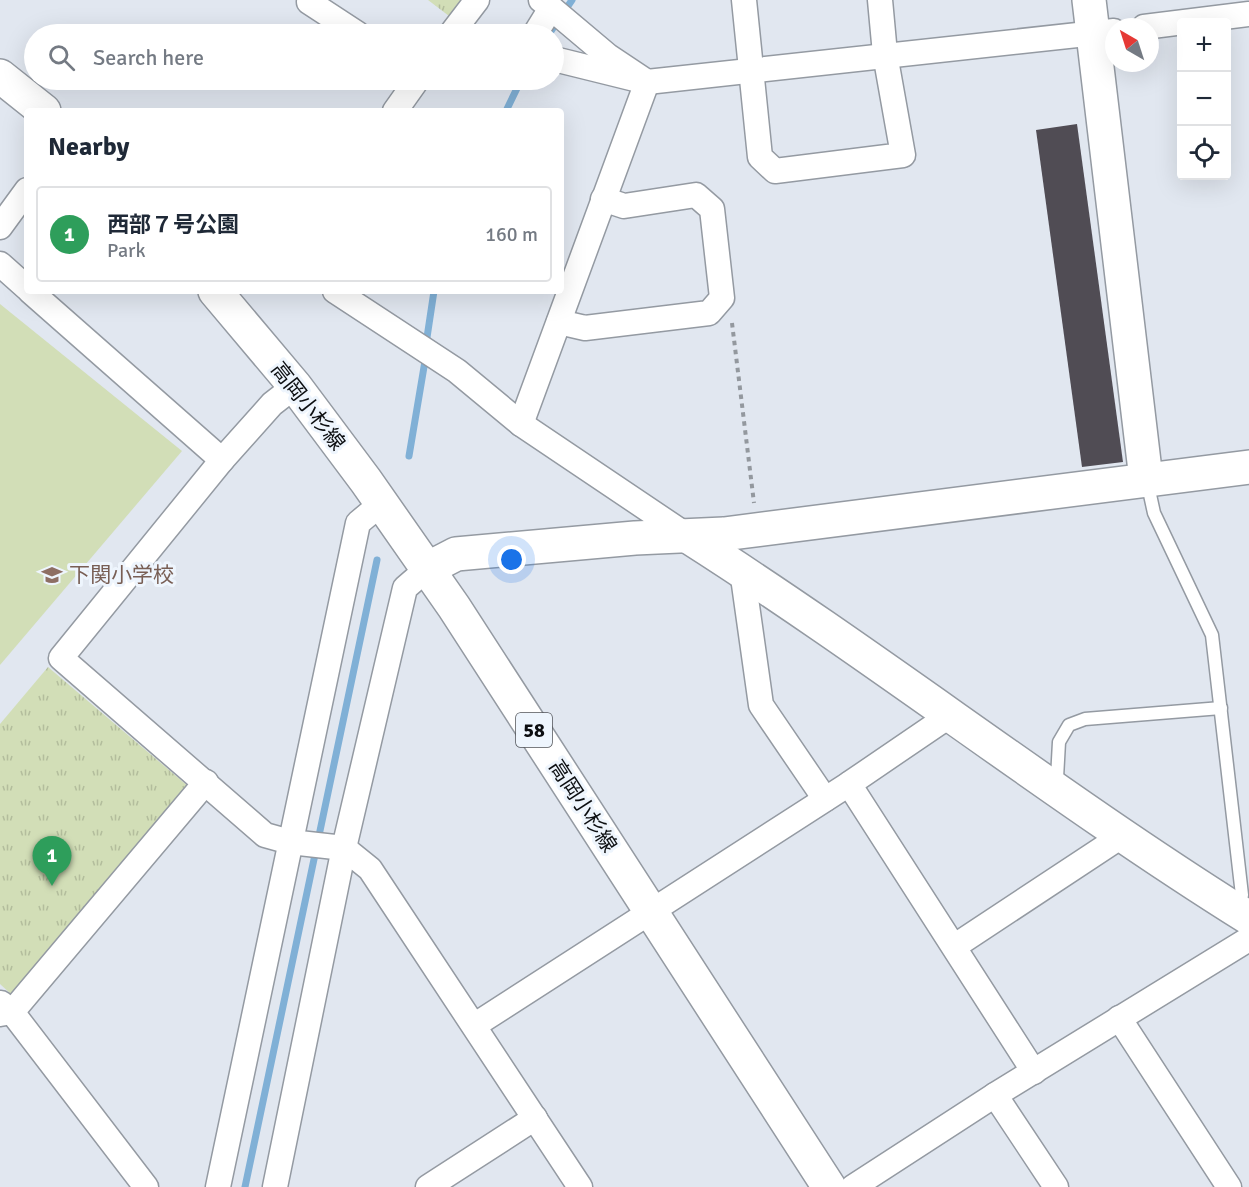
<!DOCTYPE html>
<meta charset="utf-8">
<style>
body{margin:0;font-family:Signika,"Noto Sans JP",sans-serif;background:#f2f2f3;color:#1f2937}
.controls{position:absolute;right:18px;top:18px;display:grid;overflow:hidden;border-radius:6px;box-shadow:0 6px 24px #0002}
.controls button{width:54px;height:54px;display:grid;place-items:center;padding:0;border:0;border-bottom:2px solid #e0e1e3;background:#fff;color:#1f2937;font:30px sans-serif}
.compass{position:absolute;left:1105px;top:18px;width:54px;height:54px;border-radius:50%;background:#fff;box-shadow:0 6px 24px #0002;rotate:321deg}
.you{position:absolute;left:512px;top:560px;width:21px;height:21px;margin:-15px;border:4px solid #fff;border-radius:50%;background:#1a73e8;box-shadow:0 0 0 9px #1a73e833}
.badge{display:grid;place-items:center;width:39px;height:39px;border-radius:50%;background:#0b8043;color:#fff;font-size:20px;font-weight:700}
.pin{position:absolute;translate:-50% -50px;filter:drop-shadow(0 2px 3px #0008)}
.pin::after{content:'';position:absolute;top:32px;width:21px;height:18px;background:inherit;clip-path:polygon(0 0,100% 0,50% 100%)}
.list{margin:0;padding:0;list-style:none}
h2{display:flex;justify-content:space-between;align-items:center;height:78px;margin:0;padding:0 24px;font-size:26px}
h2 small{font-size:20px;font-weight:400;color:#747a83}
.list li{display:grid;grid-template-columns:39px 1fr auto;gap:18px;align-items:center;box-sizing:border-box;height:96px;margin:0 12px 12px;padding:0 12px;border:2px solid #e0e1e3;border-radius:6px}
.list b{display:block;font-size:22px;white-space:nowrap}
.list p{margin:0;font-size:20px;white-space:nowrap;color:#747a83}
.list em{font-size:20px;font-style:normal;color:#747a83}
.icon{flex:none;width:33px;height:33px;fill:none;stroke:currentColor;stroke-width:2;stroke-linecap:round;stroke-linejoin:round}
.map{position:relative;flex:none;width:1249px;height:1187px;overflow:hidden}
.search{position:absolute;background:#fff;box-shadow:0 6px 24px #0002;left:24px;top:24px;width:540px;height:66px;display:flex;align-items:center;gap:15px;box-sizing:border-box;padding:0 21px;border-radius:33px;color:#747a83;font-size:22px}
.panel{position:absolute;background:#fff;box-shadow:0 6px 24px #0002;left:24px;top:108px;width:540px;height:186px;border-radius:6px}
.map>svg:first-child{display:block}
.grass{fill:#d2deb7}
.park{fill:url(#park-tufts)}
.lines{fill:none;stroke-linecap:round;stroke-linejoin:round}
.stream{stroke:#80b0d6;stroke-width:7}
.building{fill:#504c54}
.lane-casing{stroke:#949aa2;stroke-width:15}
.street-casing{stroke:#949aa2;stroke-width:27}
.secondary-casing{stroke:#949aa2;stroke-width:36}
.primary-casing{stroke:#949aa2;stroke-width:36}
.path{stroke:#93989e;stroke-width:4;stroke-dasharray:4.5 4.5;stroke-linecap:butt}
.lane{stroke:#fff;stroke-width:12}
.street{stroke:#fff;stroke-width:24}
.secondary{stroke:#fff;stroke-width:33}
.primary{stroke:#fff;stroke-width:33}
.labels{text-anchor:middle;stroke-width:6;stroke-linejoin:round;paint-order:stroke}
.shield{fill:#eef5fd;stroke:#505358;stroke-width:1.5}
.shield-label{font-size:20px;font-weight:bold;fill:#0c0e11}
.street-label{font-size:21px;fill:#0c0e11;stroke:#eef5fd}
.education-label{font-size:21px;fill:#785e54;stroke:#eef5fd;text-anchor:start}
</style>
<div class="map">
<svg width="1249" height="1187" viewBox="0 0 1249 1187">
<defs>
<pattern id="park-tufts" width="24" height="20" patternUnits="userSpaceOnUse" patternTransform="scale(1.5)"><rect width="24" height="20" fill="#d2deb7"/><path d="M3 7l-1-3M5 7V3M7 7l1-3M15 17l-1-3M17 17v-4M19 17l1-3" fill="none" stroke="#b3bd9c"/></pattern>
</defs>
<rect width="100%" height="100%" fill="#e1e7f0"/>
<polygon class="grass" points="0,304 182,451 0,665"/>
<g class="park">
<polygon points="428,0 461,0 449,16"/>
<polygon points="48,667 189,787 12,995 0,984 0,724"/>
</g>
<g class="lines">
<g class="stream">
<polyline points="549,34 572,0"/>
<polyline points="506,111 521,80"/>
<polyline points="426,344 434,291"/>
<polyline points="409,456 426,355"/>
<polyline points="245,1187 377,560"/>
</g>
</g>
<polygon class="building" points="1077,124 1123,462 1082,467 1036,130"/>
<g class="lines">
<g class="lane-casing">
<g id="lane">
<polyline points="1147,481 1154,513 1212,635 1242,895 1237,909"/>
<polyline points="1054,786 1057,778 1059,742 1069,725 1085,719 1221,708"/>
</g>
</g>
<g class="street-casing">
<g id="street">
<polyline points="311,0 309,2 358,34"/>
<polyline points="744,0 760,157 775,171 903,155 885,54 880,0"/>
<polyline points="1144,27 1249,14"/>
<polyline points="451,34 477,0"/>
<polyline points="535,34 551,8 541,0"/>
<polyline points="554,59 647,82 1114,31"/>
<polyline points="395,111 417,80"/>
<polyline points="0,227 27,190"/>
<polyline points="0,264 27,288"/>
<polyline points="30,291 222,460"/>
<polyline points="335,291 457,371 521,424 689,537"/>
<polyline points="559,322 585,328 709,313 722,298 712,209 696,195 624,206 603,199"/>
<polyline points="295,386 272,404 222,460 61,658 265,835 290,842 344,848 370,869 580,1187"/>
<polyline points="521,424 647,82 608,56 551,8"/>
<polyline points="742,570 761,705 825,799"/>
<polyline points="849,784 1034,1072"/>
<polyline points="955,946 1111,843 1119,831"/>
<polyline points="1,1003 12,1012 146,1187"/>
<polyline points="0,1014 12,1012 206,782"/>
<polyline points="1119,1018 1229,1187"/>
<polyline points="475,1025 849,784 940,722 946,714"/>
<polyline points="995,1095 1056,1187"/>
<polyline points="218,1187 358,523 382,503"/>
<polyline points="275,1187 344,848 405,588 427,569"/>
<polyline points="428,1187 535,1118"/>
<polyline points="853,1187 995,1095 1249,939"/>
</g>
</g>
<g class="secondary-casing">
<g id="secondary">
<polyline points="1089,0 1146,479"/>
<path d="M689,537C879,658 1057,798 1249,918"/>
<polyline points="427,569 456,554 635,538 724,534 1249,467"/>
</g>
</g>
<g class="primary-casing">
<g id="primary">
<polyline points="0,76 44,111"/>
<polyline points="215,291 295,386 366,481 454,607 829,1187"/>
</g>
</g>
<polyline class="path" points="732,323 754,503"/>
<use href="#lane" class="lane"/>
<use href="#street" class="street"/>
<use href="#secondary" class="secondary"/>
<use href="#primary" class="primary"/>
</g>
<defs>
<g id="school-bare" transform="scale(1.62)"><path d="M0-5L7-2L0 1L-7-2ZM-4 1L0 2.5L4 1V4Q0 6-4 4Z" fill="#8d6e63" stroke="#eef5fd" stroke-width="2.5" paint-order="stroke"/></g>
</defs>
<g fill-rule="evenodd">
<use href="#school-bare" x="52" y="575"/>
</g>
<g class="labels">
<rect class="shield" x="516" y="713" width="36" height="34" rx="4.5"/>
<g class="shield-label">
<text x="534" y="737">58</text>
</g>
<g class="street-label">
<text transform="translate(308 406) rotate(52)" y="7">高岡小杉線</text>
<text transform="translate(583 806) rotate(57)" y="7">高岡小杉線</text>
</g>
<g class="education-label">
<text x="69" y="582">下関小学校</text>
</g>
</g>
</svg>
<div class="controls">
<button>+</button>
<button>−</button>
<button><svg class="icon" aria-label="locate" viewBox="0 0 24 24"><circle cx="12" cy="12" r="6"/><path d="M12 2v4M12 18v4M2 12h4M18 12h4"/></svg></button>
</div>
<svg class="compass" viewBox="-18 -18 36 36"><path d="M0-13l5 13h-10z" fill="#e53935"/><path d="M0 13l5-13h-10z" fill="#747a83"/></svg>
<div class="you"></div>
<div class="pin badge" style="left:52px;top:886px;background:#2e9e5b">1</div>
<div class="search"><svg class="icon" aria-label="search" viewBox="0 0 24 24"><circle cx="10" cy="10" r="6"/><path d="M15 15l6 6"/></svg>Search here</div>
<section class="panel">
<h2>Nearby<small></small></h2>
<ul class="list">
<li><span class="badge" style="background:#2e9e5b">1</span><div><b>西部７号公園</b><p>Park</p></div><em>160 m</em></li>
</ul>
</section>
</div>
